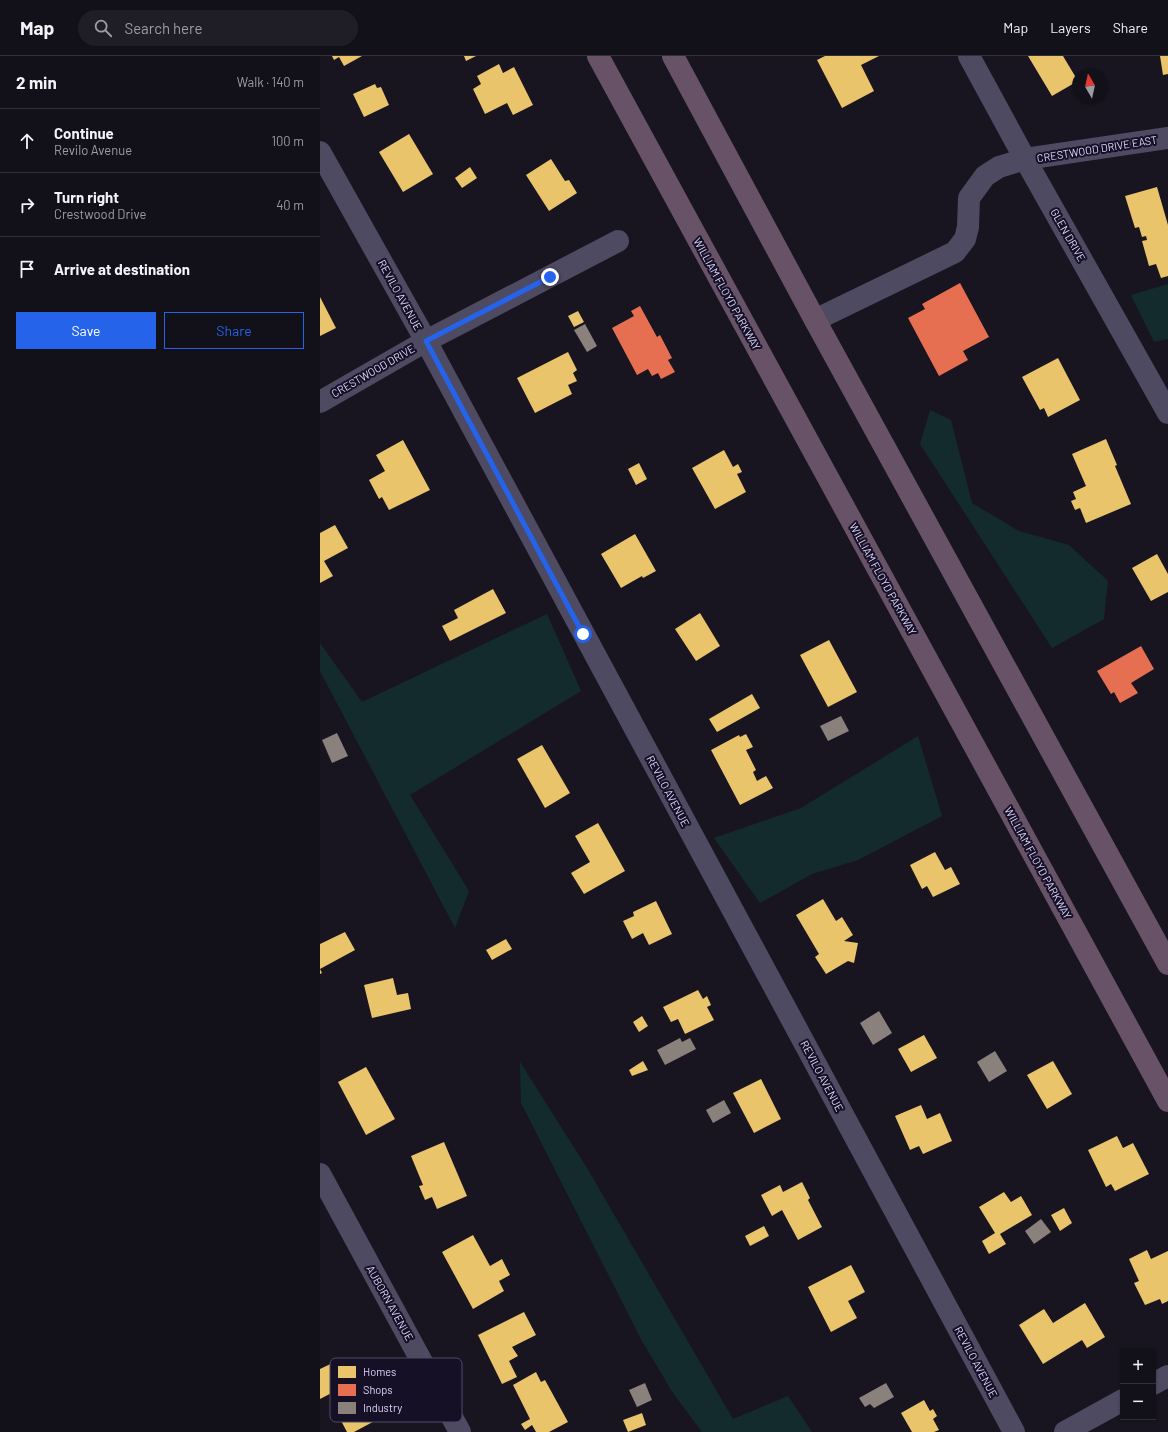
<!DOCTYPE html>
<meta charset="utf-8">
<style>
body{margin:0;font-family:Barlow,sans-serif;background:#1f1e26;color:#f1f3f6}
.controls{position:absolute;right:12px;bottom:12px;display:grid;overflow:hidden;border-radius:0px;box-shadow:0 1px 3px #0004}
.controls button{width:36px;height:36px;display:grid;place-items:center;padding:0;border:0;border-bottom:1px solid #313038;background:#121019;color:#f1f3f6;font:20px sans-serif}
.compass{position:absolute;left:752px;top:12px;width:36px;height:36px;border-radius:50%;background:#121019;box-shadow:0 1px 3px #0004;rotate:351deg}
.stop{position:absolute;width:12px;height:12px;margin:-9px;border:3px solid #2563eb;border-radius:50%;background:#fff}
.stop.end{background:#2563eb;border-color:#fff;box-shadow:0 1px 4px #0008}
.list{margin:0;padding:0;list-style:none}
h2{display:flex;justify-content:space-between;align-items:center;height:52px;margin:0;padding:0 16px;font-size:17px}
h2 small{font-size:13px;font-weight:400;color:#9c9da2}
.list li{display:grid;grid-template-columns:26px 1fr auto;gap:12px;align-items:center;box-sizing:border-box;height:64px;padding:0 16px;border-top:1px solid #313038}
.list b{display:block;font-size:15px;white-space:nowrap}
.list p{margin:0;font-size:13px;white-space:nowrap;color:#9c9da2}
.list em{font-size:13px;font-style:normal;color:#9c9da2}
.actions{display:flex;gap:8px;padding:12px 16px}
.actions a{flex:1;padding:9px 0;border:1px solid #2563eb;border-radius:0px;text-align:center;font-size:14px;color:#2563eb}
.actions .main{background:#2563eb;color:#fff}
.icon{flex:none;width:22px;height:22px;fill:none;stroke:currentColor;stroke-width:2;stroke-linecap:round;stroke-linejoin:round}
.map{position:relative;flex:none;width:848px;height:1376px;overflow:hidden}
header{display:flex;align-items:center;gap:24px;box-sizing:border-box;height:56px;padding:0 20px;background:#121019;border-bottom:1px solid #313038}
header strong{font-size:19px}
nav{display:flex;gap:22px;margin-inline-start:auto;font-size:14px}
.search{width:280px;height:36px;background:#1f1e26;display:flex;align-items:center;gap:10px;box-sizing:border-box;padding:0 14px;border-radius:22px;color:#9c9da2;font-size:15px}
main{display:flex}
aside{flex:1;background:#121019}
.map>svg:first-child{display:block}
.green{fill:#142b2e}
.homes{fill:#e9c46a}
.shops{fill:#e76f51}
.industry{fill:#8a817c}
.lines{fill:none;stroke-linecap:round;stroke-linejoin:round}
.minor{stroke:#4d4a62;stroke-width:22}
.highway{stroke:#685268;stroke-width:22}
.route{stroke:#2563eb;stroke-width:5}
.labels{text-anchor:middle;stroke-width:4;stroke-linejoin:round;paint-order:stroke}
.street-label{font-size:11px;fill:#ded6fe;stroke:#151026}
.key{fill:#151026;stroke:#514b67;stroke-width:1}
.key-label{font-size:11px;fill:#ded6fe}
</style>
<header>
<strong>Map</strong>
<div class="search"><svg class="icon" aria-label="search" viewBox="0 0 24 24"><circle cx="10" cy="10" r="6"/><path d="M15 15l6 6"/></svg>Search here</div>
<nav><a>Map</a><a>Layers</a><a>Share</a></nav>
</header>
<main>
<aside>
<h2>2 min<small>Walk · 140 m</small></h2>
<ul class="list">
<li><svg class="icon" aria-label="ahead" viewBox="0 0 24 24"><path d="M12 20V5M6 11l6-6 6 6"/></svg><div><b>Continue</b><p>Revilo Avenue</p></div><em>100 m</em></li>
<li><svg class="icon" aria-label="right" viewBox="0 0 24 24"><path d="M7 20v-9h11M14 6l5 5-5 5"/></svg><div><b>Turn right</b><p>Crestwood Drive</p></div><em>40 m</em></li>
<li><svg class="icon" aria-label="arrive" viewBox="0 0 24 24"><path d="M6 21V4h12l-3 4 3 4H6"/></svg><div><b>Arrive at destination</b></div></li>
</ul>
<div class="actions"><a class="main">Save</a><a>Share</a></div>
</aside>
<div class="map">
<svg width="848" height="1376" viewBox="0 0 848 1376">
<rect width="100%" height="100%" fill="#181521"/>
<g class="green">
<polygon points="848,228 848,283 834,286 811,239"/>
<polygon points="610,354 631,364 652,447 699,475 749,489 788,525 784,563 732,592 600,388"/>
<polygon points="227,558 261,635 90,739 149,835 135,872 0,615 0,587 42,646"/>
<polygon points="598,680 622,760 538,804 492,818 440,847 394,782 481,752"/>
<polygon points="200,1006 267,1112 413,1363 468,1340 492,1376 382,1376 353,1337 322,1285 201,1047"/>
</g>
<g class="homes">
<polygon points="12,0 42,0 24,10 19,1 14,4"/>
<polygon points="144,0 156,0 146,5"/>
<polygon points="505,0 559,0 541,9 554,35 522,52 497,4"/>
<polygon points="708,0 743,0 758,25 732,40"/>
<polygon points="840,0 848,0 848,18 843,19"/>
<polygon points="179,8 183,17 194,11 213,49 193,59 187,47 165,58 153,33 161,28 157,20"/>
<polygon points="55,28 57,32 61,31 69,49 44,61 33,38"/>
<polygon points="89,78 113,118 83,136 59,96"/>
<polygon points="231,103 245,125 249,124 257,137 229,155 206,119"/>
<polygon points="150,111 157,122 142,132 135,122"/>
<polygon points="837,131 848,169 848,220 841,222 836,208 829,210 822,185 827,184 826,180 822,181 819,171 815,172 805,140"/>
<polygon points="0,241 16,272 0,280"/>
<polygon points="258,255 264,266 254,271 248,260"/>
<polygon points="248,296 257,314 253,317 257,325 248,329 252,338 215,357 197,322"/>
<polygon points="738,302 760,344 728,361 724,352 720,354 702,321"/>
<polygon points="786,383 797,409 795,410 811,448 766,467 760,452 755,454 751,445 756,443 753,436 766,430 752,398"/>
<polygon points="83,384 110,434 69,454 62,441 59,443 49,424 65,415 56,399"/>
<polygon points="404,394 413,411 418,408 422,416 417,418 426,436 395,453 372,412"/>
<polygon points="319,407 327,423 316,429 308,413"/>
<polygon points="15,469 28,492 4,505 13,520 0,527 0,477"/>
<polygon points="315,478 336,515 323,522 322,520 301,532 281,498"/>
<polygon points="837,498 848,518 848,536 831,545 812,512"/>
<polygon points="173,533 186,557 130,585 122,570 138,562 134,554"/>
<polygon points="380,557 400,590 376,605 355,573"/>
<polygon points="509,584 537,636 508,651 480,599"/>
<polygon points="432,638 440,652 397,676 389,663"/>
<polygon points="426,678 433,691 426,694 436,714 433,716 437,725 446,720 453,732 420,749 391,694 419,679 420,681"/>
<polygon points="222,689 250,737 225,752 197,703"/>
<polygon points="278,767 305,815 264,838 251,817 270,806 255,780"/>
<polygon points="615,796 625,814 631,811 640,828 613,841 607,830 602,833 590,809"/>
<polygon points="503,843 516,865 522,861 533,879 524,885 538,887 534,907 528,905 506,918 495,901 499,898 476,859"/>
<polygon points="336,845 352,878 329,889 323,877 312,883 303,865 314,860 313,856"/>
<polygon points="25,876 35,894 0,913 2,917 0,918 0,888"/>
<polygon points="186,883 192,893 172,904 166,894"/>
<polygon points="73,922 77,939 88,937 91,953 52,962 44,929"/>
<polygon points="378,934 383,943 387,940 391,949 387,951 394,964 365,978 358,963 351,966 343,951"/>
<polygon points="322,960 328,970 319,976 313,966"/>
<polygon points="604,979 617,1002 591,1016 578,993"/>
<polygon points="323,1005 328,1014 312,1020 309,1014"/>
<polygon points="733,1005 752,1038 727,1053 707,1019"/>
<polygon points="46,1011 75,1063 46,1079 18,1026"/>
<polygon points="441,1023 461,1063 434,1077 413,1037"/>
<polygon points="601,1049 607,1063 620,1057 632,1085 603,1098 599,1090 590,1094 575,1060"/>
<polygon points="797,1080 803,1092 813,1087 829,1118 795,1135 791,1128 786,1131 768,1094"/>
<polygon points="124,1086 147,1140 117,1153 112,1141 105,1144 99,1130 103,1129 91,1100"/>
<polygon points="482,1126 490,1142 488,1144 502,1171 478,1184 462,1154 452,1160 441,1139 460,1129 463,1136"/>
<polygon points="684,1136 691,1146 701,1140 712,1159 680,1178 686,1188 669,1198 662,1185 675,1177 659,1151"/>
<polygon points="744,1152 752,1167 740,1175 731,1159"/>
<polygon points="444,1170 449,1180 430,1190 425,1180"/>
<polygon points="153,1179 170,1210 182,1203 190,1219 179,1225 184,1235 153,1253 122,1196"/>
<polygon points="827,1194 831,1203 848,1195 848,1245 842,1248 840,1243 825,1249 814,1227 819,1225 809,1203"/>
<polygon points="531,1209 545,1236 528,1245 537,1262 511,1276 488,1231"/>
<polygon points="765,1247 785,1281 767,1292 762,1284 723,1308 699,1269 724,1253 733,1267"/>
<polygon points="204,1256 216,1279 192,1291 198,1300 189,1305 197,1321 182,1328 158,1279"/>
<polygon points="23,1302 35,1325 0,1343 0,1313"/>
<polygon points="216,1316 221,1326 225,1324 248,1366 229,1376 216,1376 212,1369 205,1374 201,1368 210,1363 193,1329"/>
<polygon points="51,1334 64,1360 34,1376 27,1376 18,1359 22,1357 19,1352"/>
<polygon points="604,1344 610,1355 613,1353 617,1360 613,1363 619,1374 614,1376 592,1376 581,1357"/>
<polygon points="322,1357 326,1369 308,1376 303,1364"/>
</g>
<g class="shops">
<polygon points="640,227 669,281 643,295 648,304 619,320 588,262 605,253 602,248"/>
<polygon points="320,250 337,281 340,279 352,302 348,304 355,316 341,323 338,317 332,320 328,313 317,319 292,272 314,260 311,255"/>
<polygon points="821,590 834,613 811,627 818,637 800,647 794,636 791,638 777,615"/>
</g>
<g class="industry">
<polygon points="265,268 277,290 267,296 254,274"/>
<polygon points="521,660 529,675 508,685 500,670"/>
<polygon points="17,677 28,700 12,707 2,684"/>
<polygon points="559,955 572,977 553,989 540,967"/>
<polygon points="360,982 362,986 370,982 376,993 345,1009 337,994"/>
<polygon points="675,995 687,1015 669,1026 657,1006"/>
<polygon points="404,1044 411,1057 393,1067 386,1054"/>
<polygon points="721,1163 731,1176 714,1188 705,1175"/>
<polygon points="325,1327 332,1344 317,1351 309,1334"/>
<polygon points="566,1327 574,1341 554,1352 550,1348 545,1351 539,1342"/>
</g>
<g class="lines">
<g class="minor">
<polyline points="649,0 705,103 848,357"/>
<polyline points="0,96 106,285 694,1376"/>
<polyline points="495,264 635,196 645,183 648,171 649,142 665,120 679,111 705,103 848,82"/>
<polyline points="0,346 106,285 298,185"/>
<polyline points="0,1118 140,1376"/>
<polyline points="833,1328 848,1320"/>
<polyline points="745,1376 803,1344"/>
</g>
<g class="highway">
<polyline points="278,0 848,1045"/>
<polyline points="353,0 495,264 848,908"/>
</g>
</g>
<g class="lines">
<polyline class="route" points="230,221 106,285 263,578"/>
</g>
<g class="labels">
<g class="street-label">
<text transform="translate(777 93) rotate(-9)" y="4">CRESTWOOD DRIVE EAST</text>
<text transform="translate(748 179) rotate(60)" y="4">GLEN DRIVE</text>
<text transform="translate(407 238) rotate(61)" y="4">WILLIAM FLOYD PARKWAY</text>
<text transform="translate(80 239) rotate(61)" y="4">REVILO AVENUE</text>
<text transform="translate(53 315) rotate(-30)" y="4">CRESTWOOD DRIVE</text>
<text transform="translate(563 523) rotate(61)" y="4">WILLIAM FLOYD PARKWAY</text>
<text transform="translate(348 735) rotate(62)" y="4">REVILO AVENUE</text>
<text transform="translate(718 807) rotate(61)" y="4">WILLIAM FLOYD PARKWAY</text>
<text transform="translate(502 1020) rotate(62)" y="4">REVILO AVENUE</text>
<text transform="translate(70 1247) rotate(61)" y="4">AUBORN AVENUE</text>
<text transform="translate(656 1306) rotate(62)" y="4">REVILO AVENUE</text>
</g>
</g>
<rect x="10" y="1302" width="132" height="64" rx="6" class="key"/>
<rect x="18" y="1310" width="18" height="12" fill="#e9c46a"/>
<rect x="18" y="1328" width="18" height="12" fill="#e76f51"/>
<rect x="18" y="1346" width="18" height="12" fill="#8a817c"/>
<g class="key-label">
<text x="43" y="1320">Homes</text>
<text x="43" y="1338">Shops</text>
<text x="43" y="1356">Industry</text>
</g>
</svg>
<div class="controls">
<button>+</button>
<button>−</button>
</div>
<svg class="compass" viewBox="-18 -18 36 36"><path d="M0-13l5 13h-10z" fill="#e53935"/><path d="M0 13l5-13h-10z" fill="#9c9da2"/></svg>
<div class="stop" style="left:263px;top:578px"></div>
<div class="stop end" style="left:230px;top:221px"></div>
</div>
</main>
